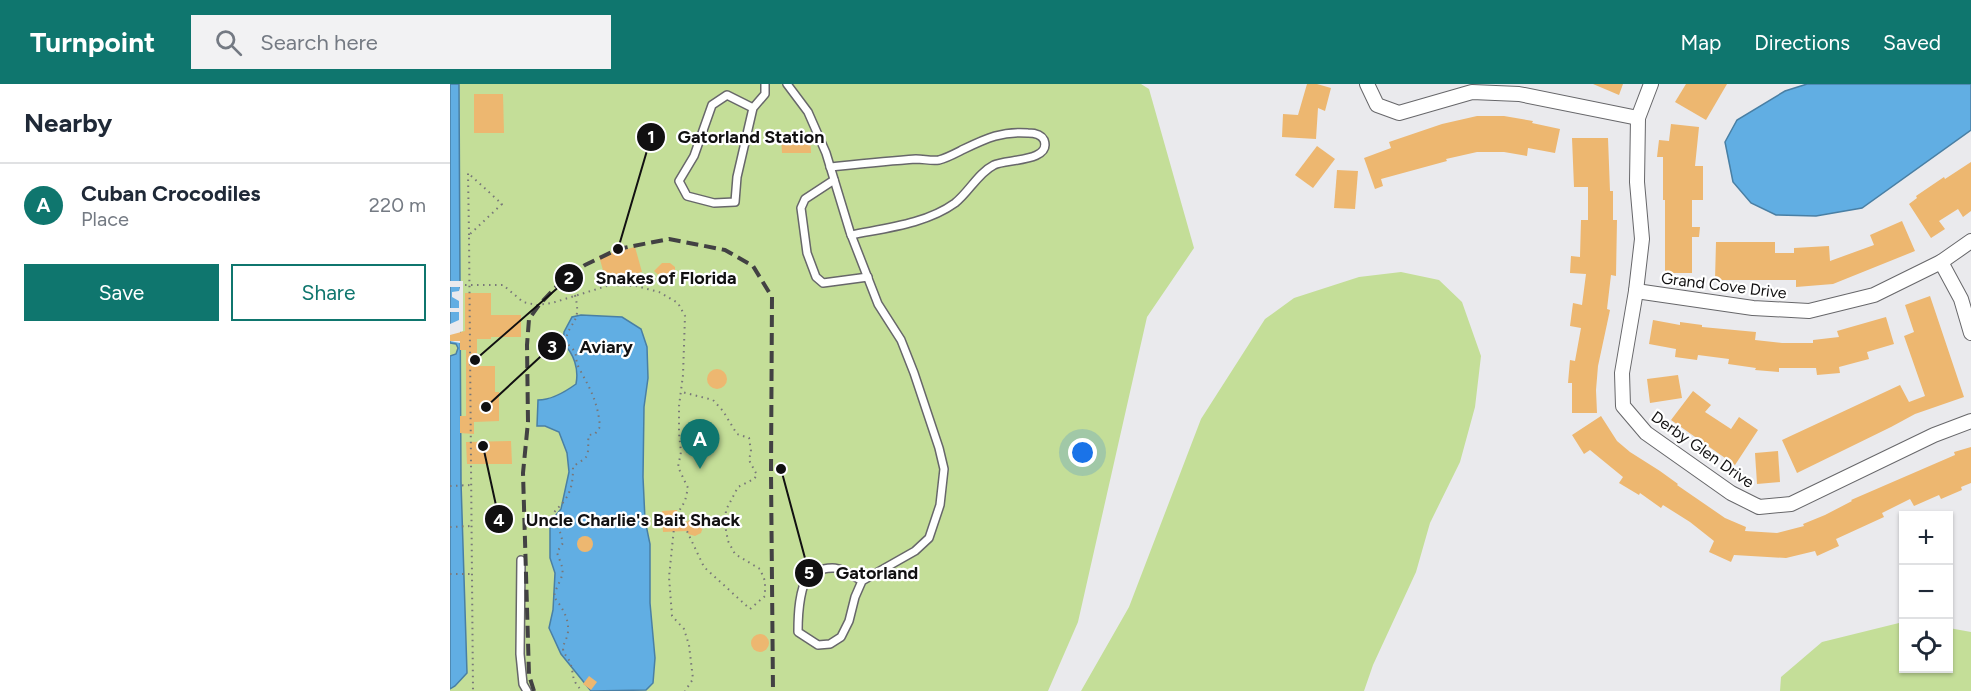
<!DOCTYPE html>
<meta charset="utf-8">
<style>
body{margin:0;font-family:Figtree,sans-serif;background:#f2f2f3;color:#1f2937}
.controls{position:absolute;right:18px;bottom:18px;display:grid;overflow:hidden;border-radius:0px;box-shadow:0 2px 4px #0004}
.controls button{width:54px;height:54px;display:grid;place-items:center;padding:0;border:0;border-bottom:2px solid #e0e1e3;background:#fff;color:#1f2937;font:30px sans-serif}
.you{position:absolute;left:633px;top:369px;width:21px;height:21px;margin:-15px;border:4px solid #fff;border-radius:50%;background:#1a73e8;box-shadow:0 0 0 9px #1a73e833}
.badge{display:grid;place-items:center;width:39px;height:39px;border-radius:50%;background:#0f766e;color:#fff;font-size:20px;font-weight:700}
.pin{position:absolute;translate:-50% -50px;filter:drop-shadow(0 2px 3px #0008)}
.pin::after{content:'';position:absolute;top:32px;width:21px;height:18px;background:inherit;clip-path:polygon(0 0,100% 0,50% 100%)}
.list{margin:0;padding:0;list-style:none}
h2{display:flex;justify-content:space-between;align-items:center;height:78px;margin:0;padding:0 24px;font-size:26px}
h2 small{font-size:20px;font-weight:400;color:#747a83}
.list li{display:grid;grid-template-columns:39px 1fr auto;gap:18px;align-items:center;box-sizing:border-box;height:84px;padding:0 24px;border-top:2px solid #e0e1e3}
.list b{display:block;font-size:22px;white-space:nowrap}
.list p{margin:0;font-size:20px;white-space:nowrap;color:#747a83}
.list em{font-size:20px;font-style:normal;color:#747a83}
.actions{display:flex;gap:12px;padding:18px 24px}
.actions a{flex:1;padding:14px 0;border:2px solid #0f766e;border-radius:0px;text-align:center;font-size:21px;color:#0f766e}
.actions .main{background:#0f766e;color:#fff}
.icon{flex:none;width:33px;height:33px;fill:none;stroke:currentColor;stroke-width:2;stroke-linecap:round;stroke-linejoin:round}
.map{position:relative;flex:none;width:1521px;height:607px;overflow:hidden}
header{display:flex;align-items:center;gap:36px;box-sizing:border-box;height:84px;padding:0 30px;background:#0f766e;color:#fff}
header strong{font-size:28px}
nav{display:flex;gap:33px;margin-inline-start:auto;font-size:21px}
.search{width:420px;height:54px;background:#f2f2f3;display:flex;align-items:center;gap:15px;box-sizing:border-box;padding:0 21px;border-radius:0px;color:#747a83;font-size:22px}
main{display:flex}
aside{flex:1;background:#fff}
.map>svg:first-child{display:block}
.green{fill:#c4de98}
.water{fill:#61aee3;stroke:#497fa4;stroke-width:1.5}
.pier{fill:#eaeaed}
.building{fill:#edb770}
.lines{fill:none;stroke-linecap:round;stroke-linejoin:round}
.lane-casing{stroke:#67676a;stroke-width:10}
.street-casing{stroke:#67676a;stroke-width:16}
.path{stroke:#787779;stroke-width:2;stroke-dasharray:1.5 4.5;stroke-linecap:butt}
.lane{stroke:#fff;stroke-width:7}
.street{stroke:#fff;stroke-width:14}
.rail{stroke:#424143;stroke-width:4;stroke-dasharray:12 6;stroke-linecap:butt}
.labels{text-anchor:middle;stroke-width:4.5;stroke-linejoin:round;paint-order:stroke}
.street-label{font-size:16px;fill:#111011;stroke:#fff}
.leader{fill:none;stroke:#111011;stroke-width:2}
.callout-dot{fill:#111011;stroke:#fff;stroke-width:2}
.mark-label{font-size:18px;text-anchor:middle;font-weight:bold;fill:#fff}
.callout-label{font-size:18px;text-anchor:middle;font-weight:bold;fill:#111011;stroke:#fff;stroke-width:4.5;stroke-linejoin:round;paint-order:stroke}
</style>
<header>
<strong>Turnpoint</strong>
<div class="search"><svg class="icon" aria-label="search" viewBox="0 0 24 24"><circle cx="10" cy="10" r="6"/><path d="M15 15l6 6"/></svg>Search here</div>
<nav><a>Map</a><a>Directions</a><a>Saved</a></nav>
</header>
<main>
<aside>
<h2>Nearby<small></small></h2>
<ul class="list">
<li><span class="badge">A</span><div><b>Cuban Crocodiles</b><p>Place</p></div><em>220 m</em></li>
</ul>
<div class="actions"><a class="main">Save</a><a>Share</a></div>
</aside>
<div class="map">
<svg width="1521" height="607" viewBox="0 0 1521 607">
<rect width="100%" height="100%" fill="#eaeaed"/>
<g class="green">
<polygon points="0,0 691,0 699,5 744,164 697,233 628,538 598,607 0,607"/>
<polygon points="951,188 989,196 1012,218 1031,272 1025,323 1010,378 980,439 966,488 923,581 914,607 631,607 679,523 751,335 815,235 844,214 909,193"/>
<polygon points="1453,538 1454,584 1498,584 1499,544 1521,548 1521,607 1330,607 1331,593 1372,558"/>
</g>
<g class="water">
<polygon points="0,0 9,0 11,398 17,589 5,602 0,605 0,272 6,270 8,264 6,260 0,259"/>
<polygon points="1357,0 1521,0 1521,46 1412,124 1366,132 1326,131 1301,119 1283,98 1275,58 1287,36 1335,7"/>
<path d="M131,231L172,233L191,245L197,263L198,294L194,323L193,393L195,436L200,460V519L205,574L203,599L196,606L141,607L111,570L99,544L103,526L105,489L100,474V438L111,425L119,388L117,369L109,348L95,342H87L88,316C102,316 115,308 126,300C129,285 124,270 113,259L114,248L122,233Z"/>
</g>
<polygon class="pier" points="0,197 13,197 13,247 10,248 10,259 0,257 0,240 9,236 9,228 0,228 0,224 9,224 9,217 2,213 2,208 9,207 10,203 0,203"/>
<g class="building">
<polygon points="857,0 867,0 881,4 875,27 868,24 866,55 832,53 833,30 848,31"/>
<polygon points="1143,0 1173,0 1169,11"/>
<polygon points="1236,0 1277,0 1256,36 1225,18"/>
<polygon points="24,10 53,10 54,49 24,49"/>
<polygon points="1027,32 1054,32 1083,37 1082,39 1110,45 1105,69 1078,64 1077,72 1054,68 1027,68 996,75 997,77 931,95 933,102 925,105 914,74 941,64 939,58 992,40"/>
<polygon points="1221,40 1249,43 1245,82 1253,82 1253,116 1242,116 1242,143 1250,143 1249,153 1242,153 1242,189 1215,189 1215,116 1213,116 1213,73 1207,73 1209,56 1219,57"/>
<polygon points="360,49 361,69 332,69 331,50"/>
<polygon points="1122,54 1158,54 1160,107 1163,107 1163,136 1167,136 1166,192 1161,191 1157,225 1160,226 1148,282 1146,306 1147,329 1122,329 1122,299 1118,299 1120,276 1125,277 1131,244 1120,242 1123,219 1132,221 1136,190 1120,189 1121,172 1130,173 1131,136 1138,136 1138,103 1124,103"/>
<polygon points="867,62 885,75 863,104 845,91"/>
<polygon points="1521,78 1521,127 1513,133 1508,125 1489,137 1495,145 1481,154 1459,120 1467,114 1466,112 1494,93 1495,95"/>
<polygon points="887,86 908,87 905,125 884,124"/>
<polygon points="1452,137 1465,167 1383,200 1346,203 1346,196 1265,196 1266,158 1325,158 1325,169 1344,169 1344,164 1379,162 1380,177 1424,161 1420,151"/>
<polygon points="185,163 192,188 156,197 149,172"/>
<polygon points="212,179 220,179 225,183 225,190 220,195 213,195 204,187"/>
<polygon points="15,209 41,209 41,231 71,231 71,253 41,253 41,255 27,255 27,282 45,282 45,308 49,308 49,337 24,338 24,350 10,349 10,332 16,332 16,266 10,266 10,257 0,257 0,251 15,247"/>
<polygon points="1480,212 1514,313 1465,330 1441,343 1347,389 1332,356 1450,301 1459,318 1475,312 1454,252 1464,248 1455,221"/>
<polygon points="1436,233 1444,260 1417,268 1419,275 1389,283 1390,289 1367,291 1366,284 1329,284 1329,288 1305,286 1306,284 1278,280 1279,275 1248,271 1247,276 1225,273 1226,265 1199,260 1203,236 1230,241 1230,238 1252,241 1252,243 1306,248 1305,256 1332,259 1363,259 1363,256 1389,253 1387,247"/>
<circle cx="267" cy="295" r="10"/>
<polygon points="1228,291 1232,314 1200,319 1197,295"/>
<polygon points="1243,307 1261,321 1255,328 1281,345 1289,333 1308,346 1285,381 1221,336"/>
<polygon points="1151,332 1167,357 1180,368 1210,387 1228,400 1227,401 1275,434 1296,443 1295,447 1327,449 1354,442 1353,440 1375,431 1402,417 1401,416 1505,371 1504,368 1521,363 1521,399 1511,403 1512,406 1491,415 1489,411 1464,422 1460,415 1432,429 1434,433 1386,455 1389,462 1367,472 1365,467 1336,474 1284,471 1281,478 1259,468 1264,457 1240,438 1213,421 1211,424 1190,409 1189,411 1169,399 1173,393 1140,366 1134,370 1122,351"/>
<polygon points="61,357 62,380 17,380 16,358"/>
<polygon points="1328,367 1330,398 1307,400 1305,369"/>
<polygon points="227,426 228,442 244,434 250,437 253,443 251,449 245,452 238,450 237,447 213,448 212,427"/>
<circle cx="135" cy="460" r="8"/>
<circle cx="310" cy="559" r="9"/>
<polygon points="139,592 147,598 141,606 133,600"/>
</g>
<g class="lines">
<g class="lane-casing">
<g id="lane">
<path d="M337,0L358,28L376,69L400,148L428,220L451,256L464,289L489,364L494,385L490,421L479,454L465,467L412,497L405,513L399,537L391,553L380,560L368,561L348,548C348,529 349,506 359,489C386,480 388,483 412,497"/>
<polyline points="303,24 277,11 262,21 244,72 229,97 237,112 264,119 285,118 287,93 303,24 315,10 315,0"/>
<path d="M380,83C409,80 437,77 466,75C474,75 481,77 489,76C497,74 506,69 514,65C537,54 552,47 578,49C584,49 591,50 594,56C602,78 555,75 544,81C528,89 519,108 505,119C476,140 435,144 401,151"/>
<polyline points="384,96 355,115 351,124 357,169 366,193 373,199 418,193"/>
<polyline points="71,476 70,570 73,600 77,607"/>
</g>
</g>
<g class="street-casing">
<g id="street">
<polyline points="917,0 927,21 949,29 1022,8 1069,10 1188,34"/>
<polyline points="1201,0 1188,34 1187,98 1192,155 1186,207 1172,289 1173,322 1196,349 1281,409 1309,423 1341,420 1484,351 1521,337"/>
<polyline points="1491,178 1511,215 1521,249"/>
<polyline points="1186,207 1303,224 1359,227 1424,211 1491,178 1521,157"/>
</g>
</g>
<g class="path">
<polyline points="19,151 18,89 52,120 19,151 23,607"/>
<polyline points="15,201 53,201 73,218 87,221 102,219 160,201 186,202 209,208 228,219 235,232 233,291 229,322 229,349 231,368 228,383 238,404 235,417 225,434 219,493 222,532 234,545 239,561 243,595 235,607"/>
<path d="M125,211C132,240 120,235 115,258C132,271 122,272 130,286C141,306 148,319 150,343L145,350L139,351C137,357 140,367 136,373C134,376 127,379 123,383C123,395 122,407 114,417C110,423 104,426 102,433L110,448L113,459L107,468C108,473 111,478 112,483C115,493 105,503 104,513C112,523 119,534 118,547C118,554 113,559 113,565C114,571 118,573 120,578C125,593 120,594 132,607"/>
<polyline points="0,402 21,401"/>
<polyline points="225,434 236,445 254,483 300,525 315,512 315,497 310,485 285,470 278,457 275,441 276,426 288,403 304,395 307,391 299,376 301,367 299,354 287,350 273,327 263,316 232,308"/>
<polyline points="0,443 21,442"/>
<polyline points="0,490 21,490"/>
</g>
<use href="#lane" class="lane"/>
<use href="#street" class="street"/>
<polyline class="rail" points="84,607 79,591 73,389 78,338 77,261 79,235 89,221 108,201 135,181 168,165 219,155 275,166 303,182 322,213 321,389 323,607"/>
</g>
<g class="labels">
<g class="street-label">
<text transform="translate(1274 201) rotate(7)" y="6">Grand Cove Drive</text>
<text transform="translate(1253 365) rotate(35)" y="6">Derby Glen Drive</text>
</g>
</g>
<path class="leader" d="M168 165L201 53M25 276L119 194M36 323L102 262M33 362L49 435M331 385L359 489"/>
<g class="callout-dot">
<circle cx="168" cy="165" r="6"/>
<circle cx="25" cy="276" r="6"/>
<circle cx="36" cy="323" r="6"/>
<circle cx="33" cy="362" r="6"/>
<circle cx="331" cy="385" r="6"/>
<circle cx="201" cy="53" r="15"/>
<circle cx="119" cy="194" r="15"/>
<circle cx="102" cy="262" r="15"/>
<circle cx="49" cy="435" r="15"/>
<circle cx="359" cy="489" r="15"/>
</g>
<g class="mark-label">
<text x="201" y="59">1</text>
<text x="119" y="200">2</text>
<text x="102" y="269">3</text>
<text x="49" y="442">4</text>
<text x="359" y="495">5</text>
</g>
<g class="callout-label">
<text x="301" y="59">Gatorland Station</text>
<text x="216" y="200">Snakes of Florida</text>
<text x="156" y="269">Aviary</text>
<text x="183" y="442">Uncle Charlie's Bait Shack</text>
<text x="427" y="495">Gatorland</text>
</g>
</svg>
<div class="controls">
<button>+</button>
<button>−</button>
<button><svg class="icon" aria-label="locate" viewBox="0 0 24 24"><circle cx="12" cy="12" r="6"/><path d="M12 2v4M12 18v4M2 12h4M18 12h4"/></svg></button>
</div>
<div class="you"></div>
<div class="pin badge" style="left:250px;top:385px">A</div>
</div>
</main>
